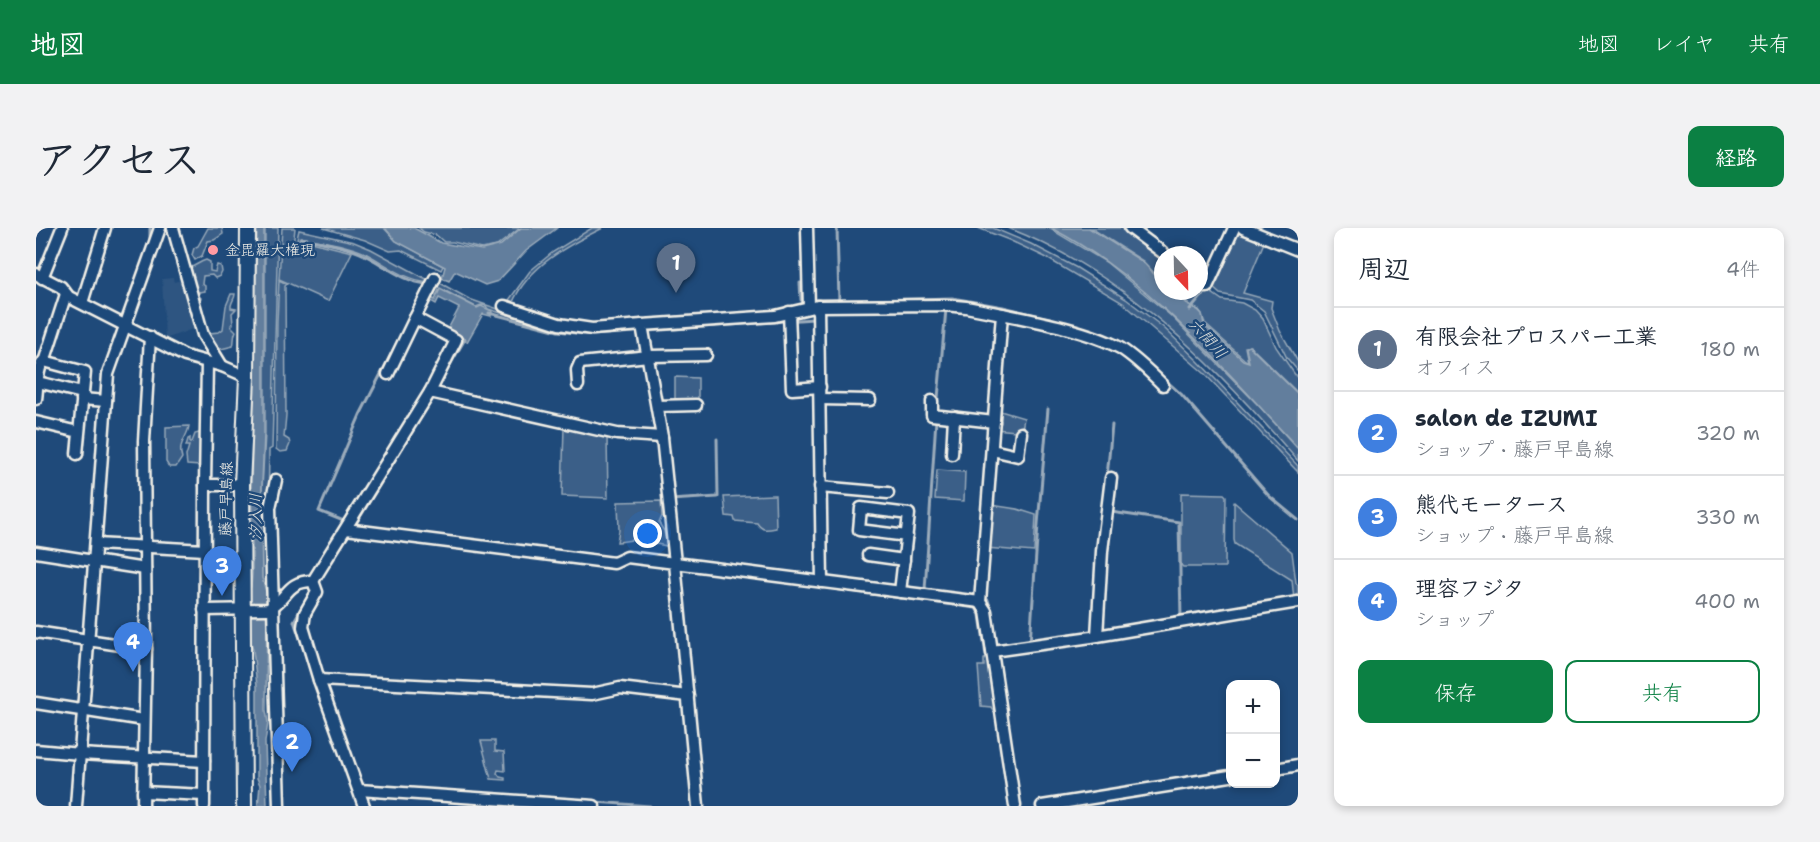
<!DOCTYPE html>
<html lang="ja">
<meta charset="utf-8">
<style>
body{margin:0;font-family:"Shantell Sans","Klee One",sans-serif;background:#f2f2f3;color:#1f2937}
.controls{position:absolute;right:18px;bottom:18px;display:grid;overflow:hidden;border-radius:12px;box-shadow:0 3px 9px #0003}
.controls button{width:54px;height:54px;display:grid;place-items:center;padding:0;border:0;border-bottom:2px solid #e0e1e3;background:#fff;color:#1f2937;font:30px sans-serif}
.compass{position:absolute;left:1118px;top:18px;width:54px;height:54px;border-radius:50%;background:#fff;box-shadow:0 3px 9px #0003;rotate:158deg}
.you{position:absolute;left:612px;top:306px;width:21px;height:21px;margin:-15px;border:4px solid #fff;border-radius:50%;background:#1a73e8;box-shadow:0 0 0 9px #1a73e833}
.badge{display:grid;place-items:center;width:39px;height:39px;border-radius:50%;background:#0b8043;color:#fff;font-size:20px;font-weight:700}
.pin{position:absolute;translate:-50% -50px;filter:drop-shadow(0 2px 3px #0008)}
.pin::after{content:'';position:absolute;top:32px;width:21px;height:18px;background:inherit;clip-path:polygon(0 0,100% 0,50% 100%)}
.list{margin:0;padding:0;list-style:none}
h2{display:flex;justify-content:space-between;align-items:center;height:78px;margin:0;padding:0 24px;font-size:26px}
h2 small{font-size:20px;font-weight:400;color:#747a83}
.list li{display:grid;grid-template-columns:39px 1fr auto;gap:18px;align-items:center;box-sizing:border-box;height:84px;padding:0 24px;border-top:2px solid #e0e1e3}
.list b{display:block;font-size:22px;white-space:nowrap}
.list p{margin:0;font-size:20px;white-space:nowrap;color:#747a83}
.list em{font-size:20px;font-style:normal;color:#747a83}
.actions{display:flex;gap:12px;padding:18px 24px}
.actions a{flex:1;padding:14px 0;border:2px solid #0b8043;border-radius:12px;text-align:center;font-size:21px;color:#0b8043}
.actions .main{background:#0b8043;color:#fff}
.map{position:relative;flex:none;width:1262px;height:578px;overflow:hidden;border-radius:12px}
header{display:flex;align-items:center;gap:36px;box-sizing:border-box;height:84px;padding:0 30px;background:#0b8043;color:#fff}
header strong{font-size:28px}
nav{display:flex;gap:33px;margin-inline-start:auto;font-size:21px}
.intro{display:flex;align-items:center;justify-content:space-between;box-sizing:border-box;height:144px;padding:0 36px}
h1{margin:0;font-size:42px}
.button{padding:15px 27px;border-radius:12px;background:#0b8043;color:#fff;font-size:21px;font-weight:700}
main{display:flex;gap:36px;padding:0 36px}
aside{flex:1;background:#fff;border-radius:12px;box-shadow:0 3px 9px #0003}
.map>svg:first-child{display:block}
.built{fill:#2d5581}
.green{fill:#3a5f88;stroke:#97a8b8;stroke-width:1.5}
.water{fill:#627e9d;stroke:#9cacbb;stroke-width:1.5}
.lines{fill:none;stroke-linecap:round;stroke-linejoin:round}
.stream{stroke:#9cacbb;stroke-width:3}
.minor-casing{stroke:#f4f1e8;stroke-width:15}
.secondary-casing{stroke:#f4f1e8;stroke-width:18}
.minor{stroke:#1f4a7a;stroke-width:10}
.secondary{stroke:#1f4a7a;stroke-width:14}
.poi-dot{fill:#ff9aa2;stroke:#1f4a7a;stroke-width:2}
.labels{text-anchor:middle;stroke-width:5;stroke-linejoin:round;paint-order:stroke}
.poi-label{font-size:15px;fill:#f4f1e8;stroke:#1f4a7a;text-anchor:start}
.street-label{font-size:15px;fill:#f4f1e8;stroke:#1f4a7a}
.water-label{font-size:16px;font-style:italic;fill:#dee0dd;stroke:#1f4a7a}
</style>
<header>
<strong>地図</strong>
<nav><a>地図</a><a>レイヤ</a><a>共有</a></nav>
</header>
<div class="intro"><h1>アクセス</h1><a class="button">経路</a></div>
<main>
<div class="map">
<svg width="1262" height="578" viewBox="0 0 1262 578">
<rect width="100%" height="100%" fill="#1f4a7a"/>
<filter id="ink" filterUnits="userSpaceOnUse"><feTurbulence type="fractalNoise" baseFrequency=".0167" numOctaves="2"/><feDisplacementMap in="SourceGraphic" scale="12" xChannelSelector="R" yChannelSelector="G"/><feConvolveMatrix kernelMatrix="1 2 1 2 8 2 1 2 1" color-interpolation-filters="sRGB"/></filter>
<g filter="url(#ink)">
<polygon class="built" points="137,50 138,54 148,51 162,99 129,111 126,51"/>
<g class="green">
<polygon points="172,0 186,0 187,6 178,12 172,13 166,28 159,32 156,27 158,20 162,18"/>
<polygon points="229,0 242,0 236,220 233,222 231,365 226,350 225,292 222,290 221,282 225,280 229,205"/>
<path d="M246,0H259L257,19H259L263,2L318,14L335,21L394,53L393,54C366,51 352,37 329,25C309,16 285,13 264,9L263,11L316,24L292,73L243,51Z"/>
<polygon points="287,0 348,0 360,13 407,38 405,42 365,22 354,23 329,12"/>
<polygon points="383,0 484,0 461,18 446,21 417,14 408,14 400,7 388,4"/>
<path d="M556,0H567C532,17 492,38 476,76H472L473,72L494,43L517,24Z"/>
<polygon points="942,0 957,0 995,16 1041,40 1090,71 1128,100 1162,133 1262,238 1262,244 1168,145 1087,75 1009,29 973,12"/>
<path d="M972,0H1013L1070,34L1135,88L1223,178L1262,221V233C1181,139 1090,45 972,0Z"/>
<polygon points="1055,0 1088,0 1127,27 1127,54 1107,33"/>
<polygon points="1204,1 1229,12 1207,65 1236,73 1235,80 1244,103 1262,134 1262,143 1251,130 1228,83 1214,72 1184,66 1176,59 1182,52"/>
<path d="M170,32L174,34V43L179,44L181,37L185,38L186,44L184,48L179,50L176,47L167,48L166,56L169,58V63L163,64L162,67L165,70L164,75L160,77L153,40C160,38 163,34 170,32Z"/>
<polygon points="243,52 251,56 249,58 250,187 248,209 253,212 254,216 251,223 244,224 240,221 241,93"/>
<polygon points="404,55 433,71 494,92 485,91 452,81 450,78 445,77 440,79 404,60 400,68 395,64 400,56"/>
<polygon points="1163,56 1186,72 1206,75 1219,82 1227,91 1240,119 1262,151 1262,165 1214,118 1209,119 1212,134 1208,131 1169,96 1166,86 1163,82 1154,78 1142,64 1135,63 1163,63"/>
<path d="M195,66H199C199,71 194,75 195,80L200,81L196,85L197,96L195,98L200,103C197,108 199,112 197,118L185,121L178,115L174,105L183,104L187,101L190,78Z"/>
<polygon points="639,149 662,150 662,173 639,174"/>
<polygon points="961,182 988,190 986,202 980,203 959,201"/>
<path d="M153,198C151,211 141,215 146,230L140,239H133L130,234V199Z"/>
<polygon points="528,199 571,210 572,270 526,268"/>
<polygon points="166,204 164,215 164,238 151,237 150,228 153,218 150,218 152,211 154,210 154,214 156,214 159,206"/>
<polygon points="901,242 929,244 928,273 899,271"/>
<polygon points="1145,265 1188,266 1190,268 1189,339 1147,339 1145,337"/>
<path d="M737,267H739L740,300C731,302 726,303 721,295L699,293L698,289L690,288L688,269Z"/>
<path d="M625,273L626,288L623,295L628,303L631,318L620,316C611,308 593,313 581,314L583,302L582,274Z"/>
<polygon points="1198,274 1256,324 1260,355 1262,357 1262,371 1258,372 1256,352 1199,316 1198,312"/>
<polygon points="955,277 981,281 1000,287 998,324 950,320"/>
<polygon points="953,430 962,490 955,479 945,478 942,438 948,438 948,431"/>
<polygon points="445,513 459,513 459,523 468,524 469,543 462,542 461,545 464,549 469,550 469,552 455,551"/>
</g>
<g class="water">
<polygon points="221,0 228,0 228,205 225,280 221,282 222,290 225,292 226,350 231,367 230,482 232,495 229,514 231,578 222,578 224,557 221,550 221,458 217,422 212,401 212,362 215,359 216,346 216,308 214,301 216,289 215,261"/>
<polygon points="349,0 378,0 405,15 446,22 465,17 485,0 521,0 490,23 462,53 449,57 419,43 413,53 406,50 409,39 360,13"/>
<path d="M1015,0H1053L1107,34L1127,56V63L1141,65L1153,78L1162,82L1166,86L1168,97L1207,132L1213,134L1210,120L1213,118L1262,166V220C1187,140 1114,51 1015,0Z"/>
<polygon points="404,61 441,80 445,78 456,83 455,88 447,86 431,114 411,103 423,80 403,70 400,76 393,72 394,69 399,72"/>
</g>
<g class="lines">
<g class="stream">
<polyline points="114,0 114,13"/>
<polyline points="801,0 803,73"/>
<path d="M265,10C285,14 306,17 324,25C347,35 366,54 392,56L391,58"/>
<polyline points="764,55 765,72 770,72"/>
<polyline points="810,73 916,70 967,79 1020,92"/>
<polyline points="1154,82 1171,62"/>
<polyline points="453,85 522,103 557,107 777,91 777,96"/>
<polyline points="1093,120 1105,129"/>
<polyline points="1125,148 1145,166 1233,268 1262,292"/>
<polyline points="407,149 429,111"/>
<polyline points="901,181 910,81"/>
<polyline points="1071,249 1076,197"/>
<polyline points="634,272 682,269 681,211"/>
<polyline points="1075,284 1143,294 1145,391"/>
<polyline points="310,294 283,283 324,187 367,103"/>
<polyline points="318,299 383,192"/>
<polyline points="298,329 315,304"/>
<polyline points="740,353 940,380 944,387 950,428 955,427"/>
<polyline points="276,362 258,393 281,461"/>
<polyline points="889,362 900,191"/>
<polyline points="947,371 952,372 955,383"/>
<polyline points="994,416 1002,296 1012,181"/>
<polyline points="559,574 614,578"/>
</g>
<g class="minor-casing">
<g id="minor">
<polyline points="137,0 167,107 186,138"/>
<polyline points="771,0 773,79"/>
<polyline points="1094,0 1130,27"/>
<polyline points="1207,0 1262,22"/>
<polyline points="0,46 25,59 33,69 149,128 186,138 211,149"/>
<polyline points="6,50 26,0"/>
<polyline points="1163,52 1171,59 1198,0"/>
<polyline points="46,75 69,0"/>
<polyline points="468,78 523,96 556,101 606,97"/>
<polyline points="782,78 786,354"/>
<polyline points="753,84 756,161 784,159"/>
<path d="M966,86C1001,93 1053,103 1084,120C1100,130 1114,144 1127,157"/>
<polyline points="8,133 49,144 41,226"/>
<polyline points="352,146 379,90"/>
<polyline points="2,154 46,165"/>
<polyline points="542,157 541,142 544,135 613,128 670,127"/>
<polyline points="394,164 420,112 379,90 399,50"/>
<path d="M0,171C2,159 0,141 9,131L30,66"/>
<polyline points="46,171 70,173"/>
<polyline points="784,171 834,172"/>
<polyline points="896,173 896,187 958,194"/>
<polyline points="621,178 660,177"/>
<polyline points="0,194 42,204"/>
<polyline points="956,222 982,228 985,205"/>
<polyline points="916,226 918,189"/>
<polyline points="240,252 234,280 243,578"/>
<polyline points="169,257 171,135"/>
<polyline points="784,259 852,265"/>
<polyline points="310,301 578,335 591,329 639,335 944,374"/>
<polyline points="60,316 169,322"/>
<polyline points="0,324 109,341"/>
<polyline points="832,327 868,332"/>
<polyline points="277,353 394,164 581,206 626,209"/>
<polyline points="277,353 281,364 269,385 267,399 283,452 328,578"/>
<polyline points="864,364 873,286 825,280 823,302 871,308"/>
<path d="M168,382L232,381C252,372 249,353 277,353"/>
<polyline points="0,404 110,421"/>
<polyline points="1061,408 1066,323 1075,250"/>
<polyline points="956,423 1055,409 1262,374"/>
<polyline points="283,452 556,466 584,460 652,468"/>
<polyline points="0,475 108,492"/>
<polyline points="0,522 44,526 168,533"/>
<polyline points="1240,541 1262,537"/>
<polyline points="323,562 558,578"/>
<polyline points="107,564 168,567"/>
<polyline points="40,578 72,146 124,0"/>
<polyline points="107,578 110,421 108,213 114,109"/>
<polyline points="168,578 169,257 206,257"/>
<polyline points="662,578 639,335 626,209 606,97 739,88 782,78 908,77 930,79 966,86 944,374 950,383 979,578"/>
<polyline points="1006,578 1194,548"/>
</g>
</g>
<g class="secondary-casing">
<polyline id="secondary" points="208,578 206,257 211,149 212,0"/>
</g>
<use href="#minor" class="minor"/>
<use href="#secondary" class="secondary"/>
</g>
</g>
<circle class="poi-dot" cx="177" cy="22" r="6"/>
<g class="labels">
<g class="poi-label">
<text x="189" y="27">金毘羅大権現</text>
</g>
<g class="street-label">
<text transform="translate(190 271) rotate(-89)" y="5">藤戸早島線</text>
</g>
<g class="water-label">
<text transform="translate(1172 110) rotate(48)" y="6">六間川</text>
<text transform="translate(219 289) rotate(-90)" y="6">汐入川</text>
</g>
</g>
</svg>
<div class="controls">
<button>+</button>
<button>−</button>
</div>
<svg class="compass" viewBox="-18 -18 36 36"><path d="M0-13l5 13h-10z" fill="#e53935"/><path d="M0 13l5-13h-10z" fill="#747a83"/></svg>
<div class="you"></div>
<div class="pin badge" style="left:640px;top:65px;background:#5c6f8a">1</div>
<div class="pin badge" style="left:256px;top:544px;background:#3f7fe0">2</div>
<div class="pin badge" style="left:186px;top:368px;background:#3f7fe0">3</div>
<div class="pin badge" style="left:97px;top:444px;background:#3f7fe0">4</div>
</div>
<aside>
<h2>周辺<small>4件</small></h2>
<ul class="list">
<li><span class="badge" style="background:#5c6f8a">1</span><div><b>有限会社プロスパー工業</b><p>オフィス</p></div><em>180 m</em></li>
<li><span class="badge" style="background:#3f7fe0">2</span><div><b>salon de IZUMI</b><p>ショップ · 藤戸早島線</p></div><em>320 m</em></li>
<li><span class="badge" style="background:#3f7fe0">3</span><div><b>熊代モータース</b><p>ショップ · 藤戸早島線</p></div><em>330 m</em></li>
<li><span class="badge" style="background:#3f7fe0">4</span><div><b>理容フジタ</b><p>ショップ</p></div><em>400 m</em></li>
</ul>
<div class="actions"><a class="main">保存</a><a>共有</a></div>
</aside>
</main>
